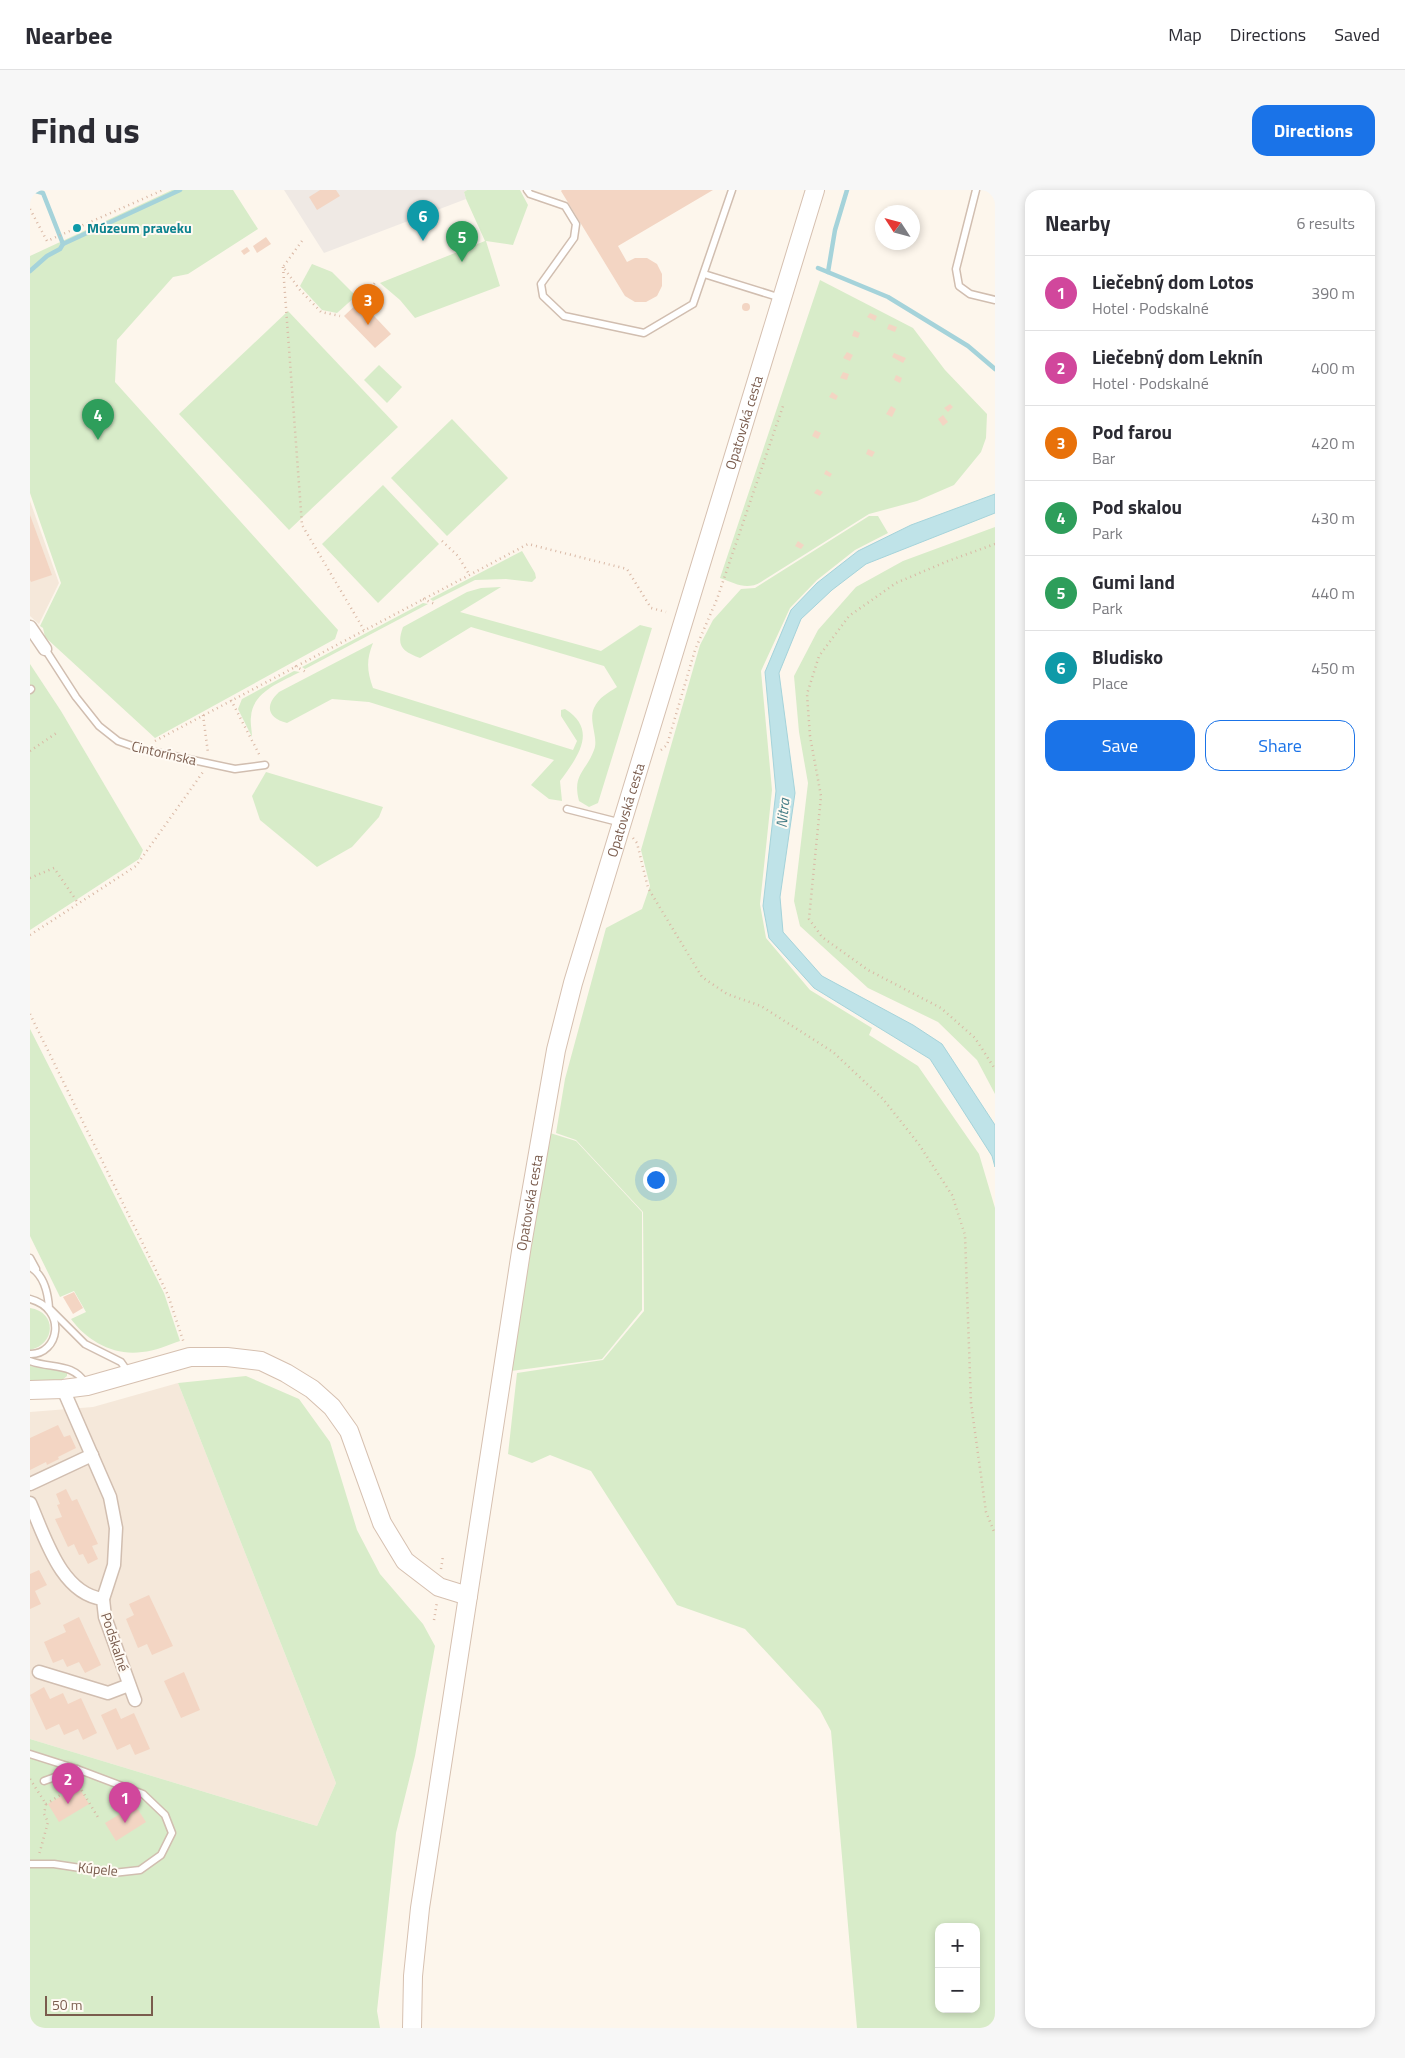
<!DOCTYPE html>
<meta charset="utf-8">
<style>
body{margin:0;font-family:"Titillium Web",sans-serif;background:#f7f7f7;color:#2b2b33}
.controls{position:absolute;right:15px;bottom:15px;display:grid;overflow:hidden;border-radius:10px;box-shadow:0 2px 8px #0003}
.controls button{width:45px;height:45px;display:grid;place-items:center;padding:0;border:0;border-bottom:1px solid #e1e1e2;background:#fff;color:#2b2b33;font:25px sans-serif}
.compass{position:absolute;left:845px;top:15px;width:45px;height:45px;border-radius:50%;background:#fff;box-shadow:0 2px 8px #0003;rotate:306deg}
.scale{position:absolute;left:15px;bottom:12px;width:108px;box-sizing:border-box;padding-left:5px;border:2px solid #7a5c4d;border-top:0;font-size:14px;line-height:18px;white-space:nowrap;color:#7a5c4d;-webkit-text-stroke:4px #fffaf3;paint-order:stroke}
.you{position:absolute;left:625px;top:989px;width:18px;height:18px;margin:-12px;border:4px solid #fff;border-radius:50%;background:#1a73e8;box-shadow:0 0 0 8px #1a73e833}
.badge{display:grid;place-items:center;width:32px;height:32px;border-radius:50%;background:#1a73e8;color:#fff;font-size:16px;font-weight:700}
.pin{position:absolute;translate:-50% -41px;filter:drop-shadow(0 1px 2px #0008)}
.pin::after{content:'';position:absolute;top:26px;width:18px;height:15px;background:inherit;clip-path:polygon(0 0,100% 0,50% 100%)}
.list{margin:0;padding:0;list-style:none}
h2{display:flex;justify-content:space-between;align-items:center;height:65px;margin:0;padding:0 20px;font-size:21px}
h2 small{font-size:16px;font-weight:400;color:#7c7c81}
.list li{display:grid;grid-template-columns:32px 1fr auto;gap:15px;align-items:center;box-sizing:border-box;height:75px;padding:0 20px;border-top:1px solid #e1e1e2}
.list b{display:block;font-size:19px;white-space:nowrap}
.list p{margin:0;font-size:16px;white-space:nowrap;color:#7c7c81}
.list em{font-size:16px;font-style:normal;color:#7c7c81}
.actions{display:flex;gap:10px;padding:15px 20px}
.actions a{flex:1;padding:11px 0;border:1px solid #1a73e8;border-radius:15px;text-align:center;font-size:18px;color:#1a73e8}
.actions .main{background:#1a73e8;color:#fff}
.map{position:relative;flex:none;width:965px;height:1838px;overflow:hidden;border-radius:15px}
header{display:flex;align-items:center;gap:30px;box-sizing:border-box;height:70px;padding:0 25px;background:#fff;border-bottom:1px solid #e1e1e2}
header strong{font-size:24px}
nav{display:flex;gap:28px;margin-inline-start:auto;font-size:18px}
.intro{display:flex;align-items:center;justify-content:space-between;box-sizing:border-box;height:120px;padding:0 30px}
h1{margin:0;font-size:35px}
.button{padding:12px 22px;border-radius:15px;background:#1a73e8;color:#fff;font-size:18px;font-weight:700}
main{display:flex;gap:30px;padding:0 30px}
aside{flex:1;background:#fff;border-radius:15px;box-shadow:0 2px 8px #0003}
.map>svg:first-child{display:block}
.residential{fill:#f5e8da}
.industrial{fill:#efe9e4}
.green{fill:#d8ecc9;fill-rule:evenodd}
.water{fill:#bfe3e8;stroke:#a5d3da}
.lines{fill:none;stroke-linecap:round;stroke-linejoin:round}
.stream{stroke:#a5d3da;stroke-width:4.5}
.building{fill:#f3d5c3}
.lane-casing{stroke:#d1beb0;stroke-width:9}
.street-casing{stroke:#d1beb0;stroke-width:15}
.secondary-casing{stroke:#d6c0b0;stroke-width:20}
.path{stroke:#d9b8a5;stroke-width:2.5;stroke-dasharray:1 4;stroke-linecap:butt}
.lane{stroke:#fff;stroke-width:6}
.street{stroke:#fff;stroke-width:12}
.secondary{stroke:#fff;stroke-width:18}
.culture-dot{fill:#0f9aa8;stroke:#fffaf3;stroke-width:2}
.labels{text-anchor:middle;stroke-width:4;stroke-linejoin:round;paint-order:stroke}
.culture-label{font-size:14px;font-weight:bold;fill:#0d838f;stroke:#fffaf3;text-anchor:start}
.street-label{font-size:14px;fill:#7a5c4d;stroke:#fffaf3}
.water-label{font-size:15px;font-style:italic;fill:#437c86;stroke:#fffaf3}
</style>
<header>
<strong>Nearbee</strong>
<nav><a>Map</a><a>Directions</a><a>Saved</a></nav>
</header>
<div class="intro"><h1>Find us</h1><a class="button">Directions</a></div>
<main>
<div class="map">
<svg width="965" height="1838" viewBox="0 0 965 1838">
<rect width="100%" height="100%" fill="#fdf6ec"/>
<g class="residential">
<polygon points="0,311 29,393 9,434 0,426"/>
<polygon points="148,1193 306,1593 287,1636 0,1549 0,1222 63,1217"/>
</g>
<polygon class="industrial" points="254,0 437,0 434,2 436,9 294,63"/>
<g class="green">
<polygon points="142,0 203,0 228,39 158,84 143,87 87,150 85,192 308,440 305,449 125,548 15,447 13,438 10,436 31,393 0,303 0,66"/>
<polygon points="437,0 490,0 498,15 483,55 456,51 470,96 385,128 370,110 350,93 455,51 436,9 434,2"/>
<polygon points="282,74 302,82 326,106 307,123 292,120 270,96"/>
<path d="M790,90L883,138L915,180L957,224L956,248L951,262L924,295L887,311L839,324L731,392C716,401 705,393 690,388Z"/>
<polygon points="258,121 368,237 259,340 149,224"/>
<polygon points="349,175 372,197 357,213 334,190"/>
<polygon points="422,229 478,288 417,346 361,288"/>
<polygon points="353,295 409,354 348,413 292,354"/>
<path d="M839,326H848L858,343L825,360L787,390L760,418L731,481L742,600L730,714L736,748L780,800L842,838L839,845L888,876L949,964L965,1018V1838H827L801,1541L790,1520L715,1439L647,1415L561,1281L520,1265L502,1273L478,1264L487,1183L573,1170L614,1121L613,1022L546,950L526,943L535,889L576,738L612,719L620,696L611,660L670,455L683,430L711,399L725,398ZM909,1737H946V1819H909Z"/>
<polygon points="965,337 965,904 947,870 908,832 838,798 770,736 764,711 778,593 769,542 764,486 788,440 826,397 873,371"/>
<polygon points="492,361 505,383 506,388 502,392 476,389 445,390 403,411 400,409"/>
<path d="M471,397L430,422L571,461L610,435L622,438L568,613L559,617L549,611C542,584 556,582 564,560C569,548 558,531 564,518C569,507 578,503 587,497L574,476L441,437L390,468C372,461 366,456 373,437L437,402L451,398Z"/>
<polygon points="393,413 398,414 275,479 272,477"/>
<path d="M343,453C336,470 337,481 343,498L543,560L547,551L531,526V520L535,519C569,540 547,568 530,591L532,611L519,609L501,595L524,570L339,512L302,509L257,533C238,528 234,516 249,502Z"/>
<polygon points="0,474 31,521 113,660 109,669 0,740"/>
<path d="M264,481L270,482C251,492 222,502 221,527C220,533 222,541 222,547L208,519L212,509Z"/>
<polygon points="236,582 353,617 349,627 322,657 287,677 230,630 222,606"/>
<path d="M0,839L134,1103L150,1151C138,1155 125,1161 112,1162C84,1166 57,1151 41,1129L56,1122L44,1101L30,1107L0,1046Z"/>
<polygon points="520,943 546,951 612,1022 612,1120 572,1169 481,1181"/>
<path d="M0,1118C27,1122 26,1154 0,1160Z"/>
<polygon points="0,1176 34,1181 37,1183 37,1186 32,1190 0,1193"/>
<polygon points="216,1186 269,1209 300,1252 327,1340 350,1384 393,1434 405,1456 385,1566 366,1643 347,1821 350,1838 0,1838 0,1549 287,1636 306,1593 148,1193"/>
</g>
<polygon class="water" points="965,304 965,323 836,374 802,400 771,429 749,483 765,603 750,707 753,742 792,786 883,835 912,854 965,935 965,977 962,966 900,869 784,798 739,748 733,716 746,601 735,482 761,420 787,393 828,361 881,335"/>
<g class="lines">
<g class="stream">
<polyline points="2,0 13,3 33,54"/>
<polyline points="788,78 858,107 938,156 965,179"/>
<polyline points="0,81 17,66 30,59 33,54 150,0"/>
<polyline points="798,82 805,40 817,0"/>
</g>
</g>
<g class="building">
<polygon points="290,0 306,0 310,6 287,20 279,7"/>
<polygon points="532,0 683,0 588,56 597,72 605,68 617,68 627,74 632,84 632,96 627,106 616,112 605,112 595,106 531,1"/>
<polygon points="236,47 241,54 227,63 223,56"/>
<polygon points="217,57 220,61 214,65 211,61"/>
<polygon points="330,111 361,144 345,158 314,126"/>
<circle cx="716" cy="117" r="4"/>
<polygon points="840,123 847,126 845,131 837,127"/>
<polygon points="859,134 867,137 865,142 857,139"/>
<polygon points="824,140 830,143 828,148 822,146"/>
<polygon points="817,162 823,165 820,171 813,168"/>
<polygon points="864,163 876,168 873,173 862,167"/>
<polygon points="813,182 819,184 817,190 810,188"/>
<polygon points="866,185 872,188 870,193 864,190"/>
<polygon points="802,202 808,206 806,210 799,207"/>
<polygon points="920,214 923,217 918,222 914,218"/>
<polygon points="861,216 866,219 862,227 856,224"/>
<polygon points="913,225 918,232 913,236 908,229"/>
<polygon points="785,240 791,243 788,249 782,246"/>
<polygon points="838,259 845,262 842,267 836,264"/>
<polygon points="796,280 802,284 800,287 794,284"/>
<polygon points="787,299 793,302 790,306 784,303"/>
<polygon points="0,325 22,385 1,392 0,390"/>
<polygon points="768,351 774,355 771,359 765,356"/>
<polygon points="44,1102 53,1118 43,1124 33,1107"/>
<polygon points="28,1235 34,1247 40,1245 46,1258 28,1267 29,1269 17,1275 16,1272 0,1280 0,1248"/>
<polygon points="36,1299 42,1311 47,1309 68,1354 62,1356 68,1369 58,1374 53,1364 49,1365 44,1354 38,1357 25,1329 32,1327 27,1315 30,1314 26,1304"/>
<polygon points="9,1380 17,1395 5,1401 11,1414 0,1419 0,1384"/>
<polygon points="119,1405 143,1456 122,1465 117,1454 108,1458 96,1429 104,1425 99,1414"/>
<polygon points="49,1427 71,1475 55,1483 49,1472 37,1477 33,1469 23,1473 14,1452 36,1442 33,1435"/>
<polygon points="154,1482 170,1520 151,1528 134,1491"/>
<polygon points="14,1497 20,1509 33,1503 38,1514 51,1508 67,1543 53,1550 48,1539 34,1545 29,1534 16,1540 0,1505"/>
<polygon points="86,1518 91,1529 104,1523 120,1559 105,1565 100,1554 87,1560 71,1525"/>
<polygon points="48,1596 59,1614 29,1632 18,1614"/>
<polygon points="105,1615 116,1632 86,1651 75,1633"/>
</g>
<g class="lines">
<g class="lane-casing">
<g id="lane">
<polyline points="497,0 500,4 535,16 546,34 544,48 511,94 513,106 534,126 614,143 663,114 702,0"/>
<polyline points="946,0 926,79 929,96 940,104 965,110"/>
<polyline points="674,84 751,108"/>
<polyline points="15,459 46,507 69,536 88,551 111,559 205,579 235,575"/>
<polyline points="0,500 1,499"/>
<polyline points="537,619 592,633"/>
<polyline points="0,1068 6,1079"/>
<path d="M0,1077C14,1085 18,1103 19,1118L55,1154L91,1172L98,1182"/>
<path d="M0,1109C38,1119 29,1165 0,1164"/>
<path d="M0,1171C21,1179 43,1172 56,1194"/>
<polyline points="0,1564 47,1579"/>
<polyline points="0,1674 24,1674 83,1683 110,1680 131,1665 142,1643 135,1625 113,1604 47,1579 14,1591"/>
</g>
</g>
<g class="street-casing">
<g id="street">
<polyline points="0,437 15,459"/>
<polyline points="33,1199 80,1307 86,1338 84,1375 73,1409 75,1427 105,1510"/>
<polyline points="0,1294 62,1265"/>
<path d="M0,1313C15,1347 31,1404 73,1409"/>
<polyline points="9,1482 78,1503 99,1495"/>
</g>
</g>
<g class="secondary-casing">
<g id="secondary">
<polyline points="0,1200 33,1199 57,1196 160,1167 197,1167 231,1171 256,1183 282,1199 302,1217 319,1241 352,1333 375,1371 409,1397 438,1406"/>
<path id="s1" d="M382,1838L383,1786L390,1718L492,1055L526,860L543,793L785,0"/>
</g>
</g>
<g class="path">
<polyline points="0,7 1,0"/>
<polyline points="0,19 17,51 133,0"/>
<polyline points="272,51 253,77 270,100 291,122 310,126"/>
<polyline points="253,77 272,335 334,440"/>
<polyline points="341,98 347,90"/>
<polyline points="412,351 428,366 439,384"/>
<polyline points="965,354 918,371 866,393 819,426 789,466 777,504 780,546 791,606 779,729 792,747 838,780 911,818 945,848 965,879"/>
<polyline points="393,409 405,414"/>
<polyline points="265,476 276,482"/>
<polyline points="201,510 230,566"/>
<polyline points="173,525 178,563"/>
<polyline points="125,551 498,354 597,379 621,418 636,422"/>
<polyline points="631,560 637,555 665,460 687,409 754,213"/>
<polyline points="0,561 28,542"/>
<polyline points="603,648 607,653 618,698 672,787 697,804 731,816 803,862 853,909 888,953 922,1005 935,1045 941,1213 956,1322 965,1344"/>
<polyline points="0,688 24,678 48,713"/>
<polyline points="0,745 106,676 173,582"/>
<polyline points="0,824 138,1105 154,1153"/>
<polyline points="411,1379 413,1366"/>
<polyline points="404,1430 407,1412"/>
<polyline points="0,1589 16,1614 14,1624 18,1632 9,1665"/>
<polyline points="16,1614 48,1594 69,1629"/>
</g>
<use href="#lane" class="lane"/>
<use href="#street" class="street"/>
<use href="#secondary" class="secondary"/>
</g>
<circle class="culture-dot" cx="47" cy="38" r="5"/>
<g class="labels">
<g class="culture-label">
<text x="57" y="43">Múzeum praveku</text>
</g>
<g class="street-label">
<text dy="5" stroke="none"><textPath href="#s1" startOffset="1644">Opatovská cesta</textPath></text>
<text transform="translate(134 563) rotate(13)" y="5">Cintorínska</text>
<text dy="5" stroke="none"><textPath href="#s1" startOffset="1239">Opatovská cesta</textPath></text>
<text dy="5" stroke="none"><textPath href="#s1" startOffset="834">Opatovská cesta</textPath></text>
<text transform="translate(85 1452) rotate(72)" y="5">Podskalné</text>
<text transform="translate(68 1679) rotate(6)" y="5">Kúpele</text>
</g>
<g class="water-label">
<text transform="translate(753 623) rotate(-84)" y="5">Nitra</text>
</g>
</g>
</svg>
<div class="controls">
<button>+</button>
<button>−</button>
</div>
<svg class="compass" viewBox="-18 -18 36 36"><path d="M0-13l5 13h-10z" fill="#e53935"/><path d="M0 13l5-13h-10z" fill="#7c7c81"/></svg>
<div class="scale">50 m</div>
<div class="you"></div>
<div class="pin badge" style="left:95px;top:1633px;background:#d1479c">1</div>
<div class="pin badge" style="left:38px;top:1614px;background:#d1479c">2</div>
<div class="pin badge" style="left:338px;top:135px;background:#e8710a">3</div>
<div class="pin badge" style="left:68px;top:250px;background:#2e9e5b">4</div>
<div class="pin badge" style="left:432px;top:72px;background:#2e9e5b">5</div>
<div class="pin badge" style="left:393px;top:51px;background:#0f9aa8">6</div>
</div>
<aside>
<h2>Nearby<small>6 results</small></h2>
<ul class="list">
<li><span class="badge" style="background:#d1479c">1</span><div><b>Liečebný dom Lotos</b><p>Hotel · Podskalné</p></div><em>390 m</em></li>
<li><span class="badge" style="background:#d1479c">2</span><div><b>Liečebný dom Leknín</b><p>Hotel · Podskalné</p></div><em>400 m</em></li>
<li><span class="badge" style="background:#e8710a">3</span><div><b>Pod farou</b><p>Bar</p></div><em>420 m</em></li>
<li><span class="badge" style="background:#2e9e5b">4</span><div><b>Pod skalou</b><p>Park</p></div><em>430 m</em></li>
<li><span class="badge" style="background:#2e9e5b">5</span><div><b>Gumi land</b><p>Park</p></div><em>440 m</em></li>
<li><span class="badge" style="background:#0f9aa8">6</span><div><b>Bludisko</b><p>Place</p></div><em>450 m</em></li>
</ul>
<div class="actions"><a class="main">Save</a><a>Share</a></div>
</aside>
</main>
